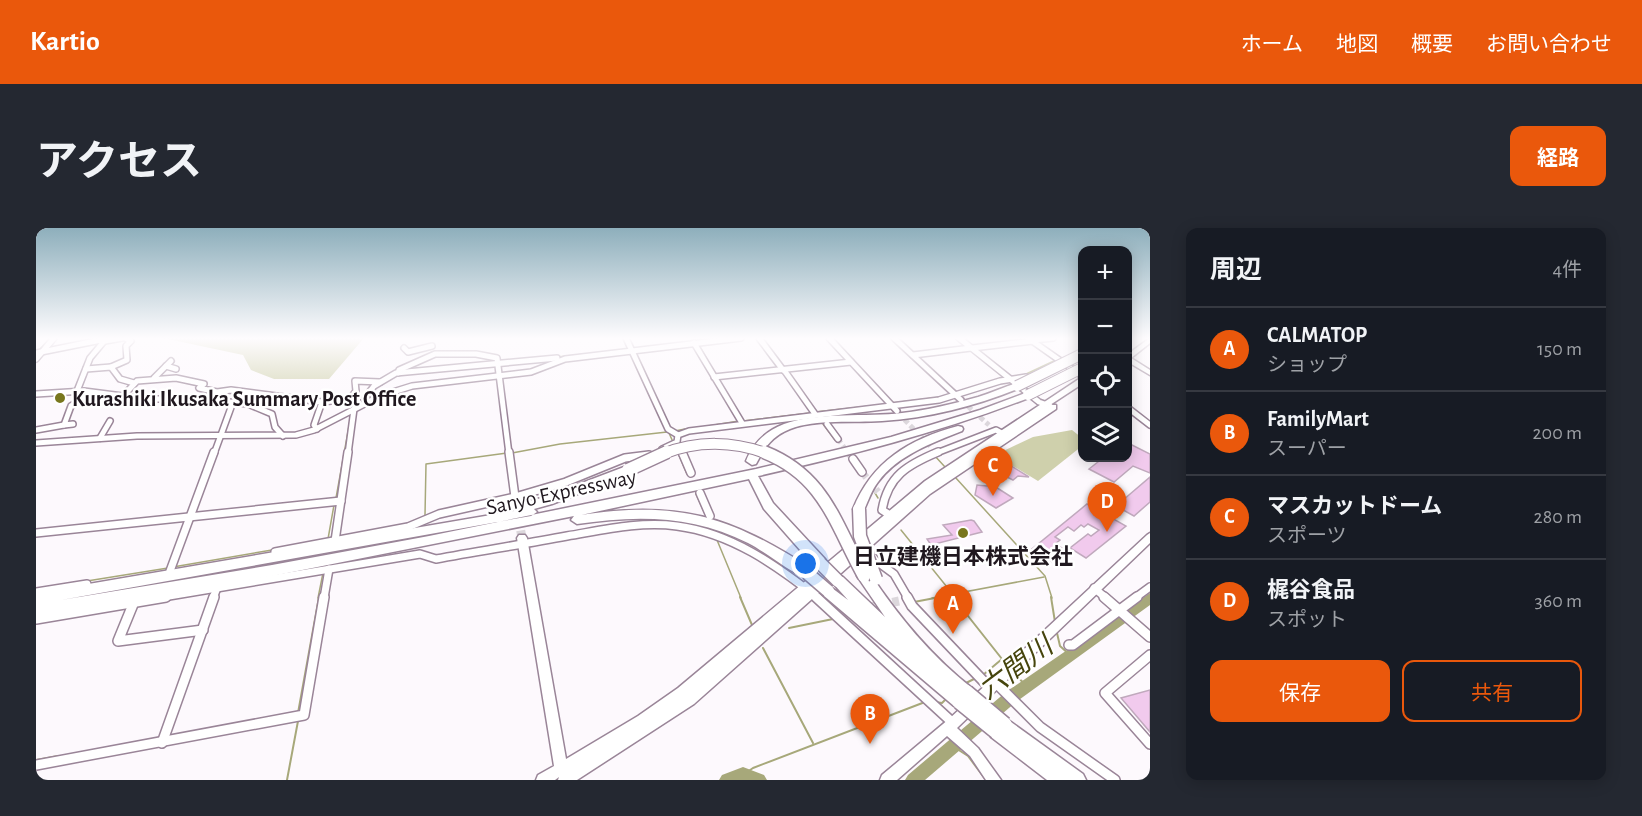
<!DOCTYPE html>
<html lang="ja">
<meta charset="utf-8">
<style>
body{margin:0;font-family:"Alegreya Sans","Noto Sans JP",sans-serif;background:#242831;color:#f1f3f6}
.controls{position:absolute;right:18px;top:18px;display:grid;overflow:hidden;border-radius:12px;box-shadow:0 3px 15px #0003}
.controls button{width:54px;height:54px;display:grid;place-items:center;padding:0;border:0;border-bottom:2px solid #363941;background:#171b24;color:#f1f3f6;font:30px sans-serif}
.you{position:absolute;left:770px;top:336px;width:21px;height:21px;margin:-15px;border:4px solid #fff;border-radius:50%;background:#1a73e8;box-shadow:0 0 0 9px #1a73e833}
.badge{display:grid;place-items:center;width:39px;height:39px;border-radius:50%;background:#ea580c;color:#fff;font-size:20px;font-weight:700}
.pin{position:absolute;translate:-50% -50px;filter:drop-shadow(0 2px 3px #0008)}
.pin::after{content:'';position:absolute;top:32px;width:21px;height:18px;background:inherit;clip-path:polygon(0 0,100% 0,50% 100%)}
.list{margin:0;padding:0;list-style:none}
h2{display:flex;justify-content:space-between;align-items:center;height:78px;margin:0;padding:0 24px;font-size:26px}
h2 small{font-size:20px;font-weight:400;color:#9ea1a6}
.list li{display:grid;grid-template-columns:39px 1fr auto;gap:18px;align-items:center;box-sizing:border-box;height:84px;padding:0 24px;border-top:2px solid #363941}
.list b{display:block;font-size:22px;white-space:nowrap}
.list p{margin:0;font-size:20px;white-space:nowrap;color:#9ea1a6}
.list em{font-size:20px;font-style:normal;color:#9ea1a6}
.actions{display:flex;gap:12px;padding:18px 24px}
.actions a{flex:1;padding:14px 0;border:2px solid #ea580c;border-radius:12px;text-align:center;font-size:21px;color:#ea580c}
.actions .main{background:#ea580c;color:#fff}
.icon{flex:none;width:33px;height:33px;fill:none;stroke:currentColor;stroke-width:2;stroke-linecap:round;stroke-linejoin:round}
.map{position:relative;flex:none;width:1114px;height:552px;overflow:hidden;border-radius:12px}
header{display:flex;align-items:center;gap:36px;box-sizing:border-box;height:84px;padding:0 30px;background:#ea580c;color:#fff}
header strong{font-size:28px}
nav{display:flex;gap:33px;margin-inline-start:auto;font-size:21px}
.intro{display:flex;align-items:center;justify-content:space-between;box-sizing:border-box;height:144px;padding:0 36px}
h1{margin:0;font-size:42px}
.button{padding:15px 27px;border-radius:12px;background:#ea580c;color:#fff;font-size:21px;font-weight:700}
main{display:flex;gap:36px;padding:0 36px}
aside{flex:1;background:#171b24;border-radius:12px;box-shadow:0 3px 15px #0003}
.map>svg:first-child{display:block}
.green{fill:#cfd0ac}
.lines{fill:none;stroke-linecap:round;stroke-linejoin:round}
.stream-far1{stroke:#a7a87a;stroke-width:1.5}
.stream{stroke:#a7a87a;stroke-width:2}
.river{fill:#a7a87a;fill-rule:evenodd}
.building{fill:#f1caed;stroke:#c0a9bd;stroke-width:1.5}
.street-tunnel-far2{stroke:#dcd7dc;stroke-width:5;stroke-dasharray:5 3;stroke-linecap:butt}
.street-tunnel-far1{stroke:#dcd7dc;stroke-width:7;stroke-dasharray:7 4;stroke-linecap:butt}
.street-tunnel{stroke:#dcd7dc;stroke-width:9;stroke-dasharray:9 4.5;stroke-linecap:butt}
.secondary-tunnel{stroke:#dcd7dc;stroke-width:9;stroke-dasharray:9 4.5;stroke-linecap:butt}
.street-far2-casing{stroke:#9a8598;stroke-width:8}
.street-far1-casing{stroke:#9a8598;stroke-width:10}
.street-casing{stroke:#9a8598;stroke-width:12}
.secondary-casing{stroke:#9a8598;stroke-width:3}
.highway-casing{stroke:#9a8598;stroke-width:3}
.street-far2{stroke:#fff;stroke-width:5}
.street-far1{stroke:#fff;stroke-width:7}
.street{stroke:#fff;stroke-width:9}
.secondary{fill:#fff;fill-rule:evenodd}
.highway{fill:#fff;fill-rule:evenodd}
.highway-bridge-far2-casing{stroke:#9a8598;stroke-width:12;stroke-linecap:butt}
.highway-bridge-far1-casing{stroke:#9a8598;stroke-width:15;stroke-linecap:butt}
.highway-bridge-casing{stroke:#9a8598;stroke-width:19;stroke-linecap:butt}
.highway-bridge-far2{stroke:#fff;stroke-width:10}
.highway-bridge-far1{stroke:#fff;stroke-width:12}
.highway-bridge{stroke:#fff;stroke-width:16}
.poi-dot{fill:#78771d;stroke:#fff;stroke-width:2}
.labels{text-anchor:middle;stroke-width:5;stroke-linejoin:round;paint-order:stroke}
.poi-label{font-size:22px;font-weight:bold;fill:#20181f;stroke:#fff;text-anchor:start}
.street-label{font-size:22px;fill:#20181f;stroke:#fff}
.near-water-label{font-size:28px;font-style:italic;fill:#46450d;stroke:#fff}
</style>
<header>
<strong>Kartio</strong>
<nav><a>ホーム</a><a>地図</a><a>概要</a><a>お問い合わせ</a></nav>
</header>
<div class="intro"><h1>アクセス</h1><a class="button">経路</a></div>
<main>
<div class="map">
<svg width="1114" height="552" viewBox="0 0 1114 552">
<rect width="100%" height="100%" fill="#fdf9fd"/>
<g class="green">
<polygon points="127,110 328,110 293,151 238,151 215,142 207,127"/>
<polygon points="1036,202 1046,210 1046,218 1002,253 959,227 997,209"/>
</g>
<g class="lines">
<g class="stream-far1">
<polyline points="631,116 647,115"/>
<polyline points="663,117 672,133"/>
<polyline points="3,122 12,113"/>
<polyline points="521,129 549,126"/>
<polyline points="988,147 1020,132"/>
<polyline points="856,175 905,169"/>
<polyline points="218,176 235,183"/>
<polyline points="854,179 858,184"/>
<polyline points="779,184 852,176"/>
<polyline points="707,193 774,185"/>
<polyline points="787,196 799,212"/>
<polyline points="672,198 703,193"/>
<polyline points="639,203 649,201"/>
<polyline points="633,205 637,214"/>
<polyline points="476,225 524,216 631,204"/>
<polyline points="642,225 651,246"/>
<polyline points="898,227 909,239"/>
<polyline points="919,249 1009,348 1016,370"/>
<polyline points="839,265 842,270"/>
<polyline points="660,266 670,288"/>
<polyline points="300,270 315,187"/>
<polyline points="389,287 390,236 471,225"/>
<polyline points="865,302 915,364"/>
<polyline points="292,311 298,277"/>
<polyline points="681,312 705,370"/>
<polyline points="137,339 236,322"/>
<polyline points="51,353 132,340"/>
<polyline points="915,367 918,370"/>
<polyline points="282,370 287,345"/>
<polyline points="896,370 1008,349"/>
</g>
<g class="stream">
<polyline points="704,369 716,397"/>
<polyline points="917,369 966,431 947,447"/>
<polyline points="1015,369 1019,394"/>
<polyline points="878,374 904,369"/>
<polyline points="753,400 797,391"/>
<polyline points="1021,405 1024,418 1035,428"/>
<polyline points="727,420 777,515"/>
<polyline points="978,446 991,458"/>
<polyline points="930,455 940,450"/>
<polyline points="899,474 906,475 911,470"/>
<polyline points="262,485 283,369"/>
<polyline points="918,519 932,528 950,552"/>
<polyline points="0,532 22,528"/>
<polyline points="707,547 717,540 889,474"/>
<polyline points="251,552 262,493"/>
</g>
<g class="river">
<polygon points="1114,365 1114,377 980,474 889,552 869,552 872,547 970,464"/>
<polygon points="707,539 728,547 731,552 683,552 686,547"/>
</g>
</g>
<g class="building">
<polygon points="1092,215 1114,226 1114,245 1097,238 1078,254 1053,241 1067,230 1092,230"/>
<polygon points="967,233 969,234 993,249 982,248 977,252 969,248 966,250 961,248 965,245 961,243 967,239 962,235"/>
<polygon points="1114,249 1114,274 1098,288 1080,278"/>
<polygon points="955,256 977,270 960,280 939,267 941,257 951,258"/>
<polygon points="1051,276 1090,298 1050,330 1034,320 1052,306 1055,308 1063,302 1052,296 1048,299 1045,297 1038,303 1032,299 1019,309 1024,312 1019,316 1029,322 1016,334 996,321"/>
<polygon points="935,292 938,293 946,304 895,317 891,311 916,307 907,297"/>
<polygon points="1114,462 1114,504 1085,470"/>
</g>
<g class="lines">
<g class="street-tunnel-far2">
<polyline points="926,173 953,197"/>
<polyline points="863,186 895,219"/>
<polyline points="802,211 813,226"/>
</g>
<g class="street-tunnel-far1">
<polyline points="812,224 817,231"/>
<polyline points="826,244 842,264"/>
</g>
<polyline class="street-tunnel" points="830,380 863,373"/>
<polyline class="secondary-tunnel" points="480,276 486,310"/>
<g class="street-far2-casing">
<g id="street-far2">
<polyline points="590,110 632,201 642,207"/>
<polyline points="723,110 747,142"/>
<polyline points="793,110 861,183"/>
<polyline points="858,110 925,172"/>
<polyline points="923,110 1003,174 1014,178"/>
<polyline points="992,110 1046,148"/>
<polyline points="996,112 1017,110"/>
<polyline points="69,113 86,110"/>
<polyline points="658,115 706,195"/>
<polyline points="368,120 372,124 396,118"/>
<polyline points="936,120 997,113"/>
<polyline points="0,125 70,111 54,130 41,163"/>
<polyline points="877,127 935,120"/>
<polyline points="0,131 18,110"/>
<polyline points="130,138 140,141"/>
<polyline points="75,139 91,132 90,118 95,113 89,110"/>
<polyline points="50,141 75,139 84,151 98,155"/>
<polyline points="748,142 779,186"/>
<polyline points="362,145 363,142 399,126 440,126 461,130 473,226"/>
<polyline points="678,149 815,134"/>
<polyline points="118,150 135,133"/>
<polyline points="0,166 48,163 110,171 165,171 212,176 236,186 239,199 247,208"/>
<polyline points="87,168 101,153 140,150 168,156 163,160 181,164 195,162 286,174 314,171 320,163 319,153 344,154"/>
<polyline points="329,176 328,171 338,158 360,145 521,130"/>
<polyline points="1092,180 1114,197"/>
<polyline points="37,196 28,197 35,178 56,165"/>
<polyline points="791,196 802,211"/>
<polyline points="281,201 278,197 286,174"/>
<polyline points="0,202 28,197"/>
<polyline points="64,210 74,193"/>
<polyline points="0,215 101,208 260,207 278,202 344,168 376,158 495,144 529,131 705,110"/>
<polyline points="643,218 646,226"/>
<polyline points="626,221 641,214 642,207 653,203 903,172 964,153 990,149"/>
<polyline points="178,226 197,174"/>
<polyline points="312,226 318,181"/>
<polyline points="898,226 960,202 971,208"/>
</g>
</g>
<g class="street-far1-casing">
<g id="street-far1">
<polyline points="473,224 479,269"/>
<polyline points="646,224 655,245"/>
<polyline points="817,231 826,244"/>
<polyline points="664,265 674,288"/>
<path d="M857,289L846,282C852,248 871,237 902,224"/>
<polyline points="0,305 305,273"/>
<polyline points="299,313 312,224"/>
<polyline points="239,324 372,299 403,286 479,269 530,254 589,230 613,227"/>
<polyline points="834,325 839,332 858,346 872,370"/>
<polyline points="134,343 178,224"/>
<polyline points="1058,360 1070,370"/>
<polyline points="0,364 51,356"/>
<path d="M121,370L384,326L400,331C444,323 488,316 531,308C567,302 604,293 641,298C695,305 740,337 782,370"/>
<polyline points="177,370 181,360"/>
<polyline points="288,370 293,341"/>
<polyline points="1099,370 1114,359"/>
</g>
</g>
<g class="street-casing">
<g id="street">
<polyline points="780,369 917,495"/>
<polyline points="871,369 876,378 953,459"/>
<polyline points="1068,369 1114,409"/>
<polyline points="98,374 82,413 167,402"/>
<polyline points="0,391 130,369"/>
<polyline points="1033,417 1037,417 1101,369"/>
<polyline points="1114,427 1069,465 1114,516"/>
<polyline points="959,454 1004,499 1079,552"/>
<polyline points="126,515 178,369"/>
<polyline points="0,537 268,487 288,369"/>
</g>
</g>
<g class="secondary-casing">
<g id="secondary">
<polygon points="1114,110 1114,115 1095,130 1114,142 1114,147 1092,134 1092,126"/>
<polygon points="1043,151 1046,151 1046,156 1014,177 1020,177 1020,181 894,266 658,476 541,552 522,552 523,549 519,552 500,552 502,547 518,538 481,310 483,307 489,307 491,310 530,531 602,488 642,460 889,253"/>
<polygon points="1114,305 1114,315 921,500 942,520 965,552 950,552 934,528 911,508 861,552 844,552 846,547 913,491 1111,307"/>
</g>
</g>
<g class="highway-casing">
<g id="highway">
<path d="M981,155L984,156V160C940,178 894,190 846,193C818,195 780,191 754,201C736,208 729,219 720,236L716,237L710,233C717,215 730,203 748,196C781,184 831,189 866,185C892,182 917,176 942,169C955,165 968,159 981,155Z"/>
<path d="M992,164L997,167L995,169C906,204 815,227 722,248L737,275L789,331L791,335L789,339H779L728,281L713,251L545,287C642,272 694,288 776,341L778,345L776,349L771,350C754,345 730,324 712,315C657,287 601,287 541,296L535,292L538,288L236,348L0,388V365L478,283L477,280L479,277L509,269L588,239H596L598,242L596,245L516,276L498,281L501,284L495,288L25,372L236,337L393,308L720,241L855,209L944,182Z"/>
<path d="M922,198L926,199L927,201L926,203C896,215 862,227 842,254C835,263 832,274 827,284H819L817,281C836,233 874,211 922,198Z"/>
<path d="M828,343L833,344C862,388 894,427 936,460L938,465L936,470L931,472L930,478L924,480L918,478L787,367L785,363L787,359L792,357L812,372L795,353L797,349L802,348L807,349L849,389L821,348L823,344Z"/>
<polygon points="968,489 1047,546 1050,552 1011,552 955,509 953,503 955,497"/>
</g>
</g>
<use href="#street-far2" class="street-far2"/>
<use href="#street-far1" class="street-far1"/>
<use href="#street" class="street"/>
<use href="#secondary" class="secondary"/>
<use href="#highway" class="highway"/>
<g class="highway-bridge-far2-casing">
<g id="highway-bridge-far2">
<polyline points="981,158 1046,126"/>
<polyline points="992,167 1046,140"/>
<path d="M627,226C661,212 698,213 732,226"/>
</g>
</g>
<g class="highway-bridge-far1-casing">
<g id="highway-bridge-far1">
<path d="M728,224C789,248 799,296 828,348"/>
<polyline points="592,242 631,224"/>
<polyline points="823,281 824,308 840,351"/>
<polyline points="784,335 802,353"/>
<polyline points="771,345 792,363"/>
</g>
</g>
<g class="highway-bridge-casing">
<g id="highway-bridge">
<polyline points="930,465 968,497"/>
<polyline points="924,473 961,503"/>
</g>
</g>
<use href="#highway-bridge-far2" class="highway-bridge-far2"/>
<use href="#highway-bridge-far1" class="highway-bridge-far1"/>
<use href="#highway-bridge" class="highway-bridge"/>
</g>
<linearGradient id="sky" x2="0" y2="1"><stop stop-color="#8eafbc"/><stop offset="0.59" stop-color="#fefcfe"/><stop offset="1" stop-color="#fefcfe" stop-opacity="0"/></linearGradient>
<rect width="1114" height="187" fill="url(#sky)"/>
<g class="poi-dot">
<circle cx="24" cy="170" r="6"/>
<circle cx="927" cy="305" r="6"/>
</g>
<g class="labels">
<g class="poi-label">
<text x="36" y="178">Kurashiki Ikusaka Summary Post Office</text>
<text x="927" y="336" text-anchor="middle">日立建機日本株式会社</text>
</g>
<g class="street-label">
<text transform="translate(525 263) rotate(-12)" y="8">Sanyo Expressway</text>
</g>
<g class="near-water-label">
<text transform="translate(979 439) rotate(-37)" y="10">六間川</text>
</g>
</g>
</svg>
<div class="controls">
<button>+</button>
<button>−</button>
<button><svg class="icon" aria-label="locate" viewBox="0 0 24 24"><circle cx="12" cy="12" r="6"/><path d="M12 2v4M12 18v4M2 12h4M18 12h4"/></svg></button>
<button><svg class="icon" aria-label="layers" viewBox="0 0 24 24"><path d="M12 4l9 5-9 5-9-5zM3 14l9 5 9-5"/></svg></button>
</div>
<div class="you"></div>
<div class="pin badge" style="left:917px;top:406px">A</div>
<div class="pin badge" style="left:834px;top:516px">B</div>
<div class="pin badge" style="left:957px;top:268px">C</div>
<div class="pin badge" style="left:1071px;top:304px">D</div>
</div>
<aside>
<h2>周辺<small>4件</small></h2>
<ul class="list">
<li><span class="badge">A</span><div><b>CALMATOP</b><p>ショップ</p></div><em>150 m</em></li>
<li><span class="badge">B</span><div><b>FamilyMart</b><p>スーパー</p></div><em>200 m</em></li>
<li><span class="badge">C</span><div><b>マスカットドーム</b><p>スポーツ</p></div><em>280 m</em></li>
<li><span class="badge">D</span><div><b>梶谷食品</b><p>スポット</p></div><em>360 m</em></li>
</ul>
<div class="actions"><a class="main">保存</a><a>共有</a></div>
</aside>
</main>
